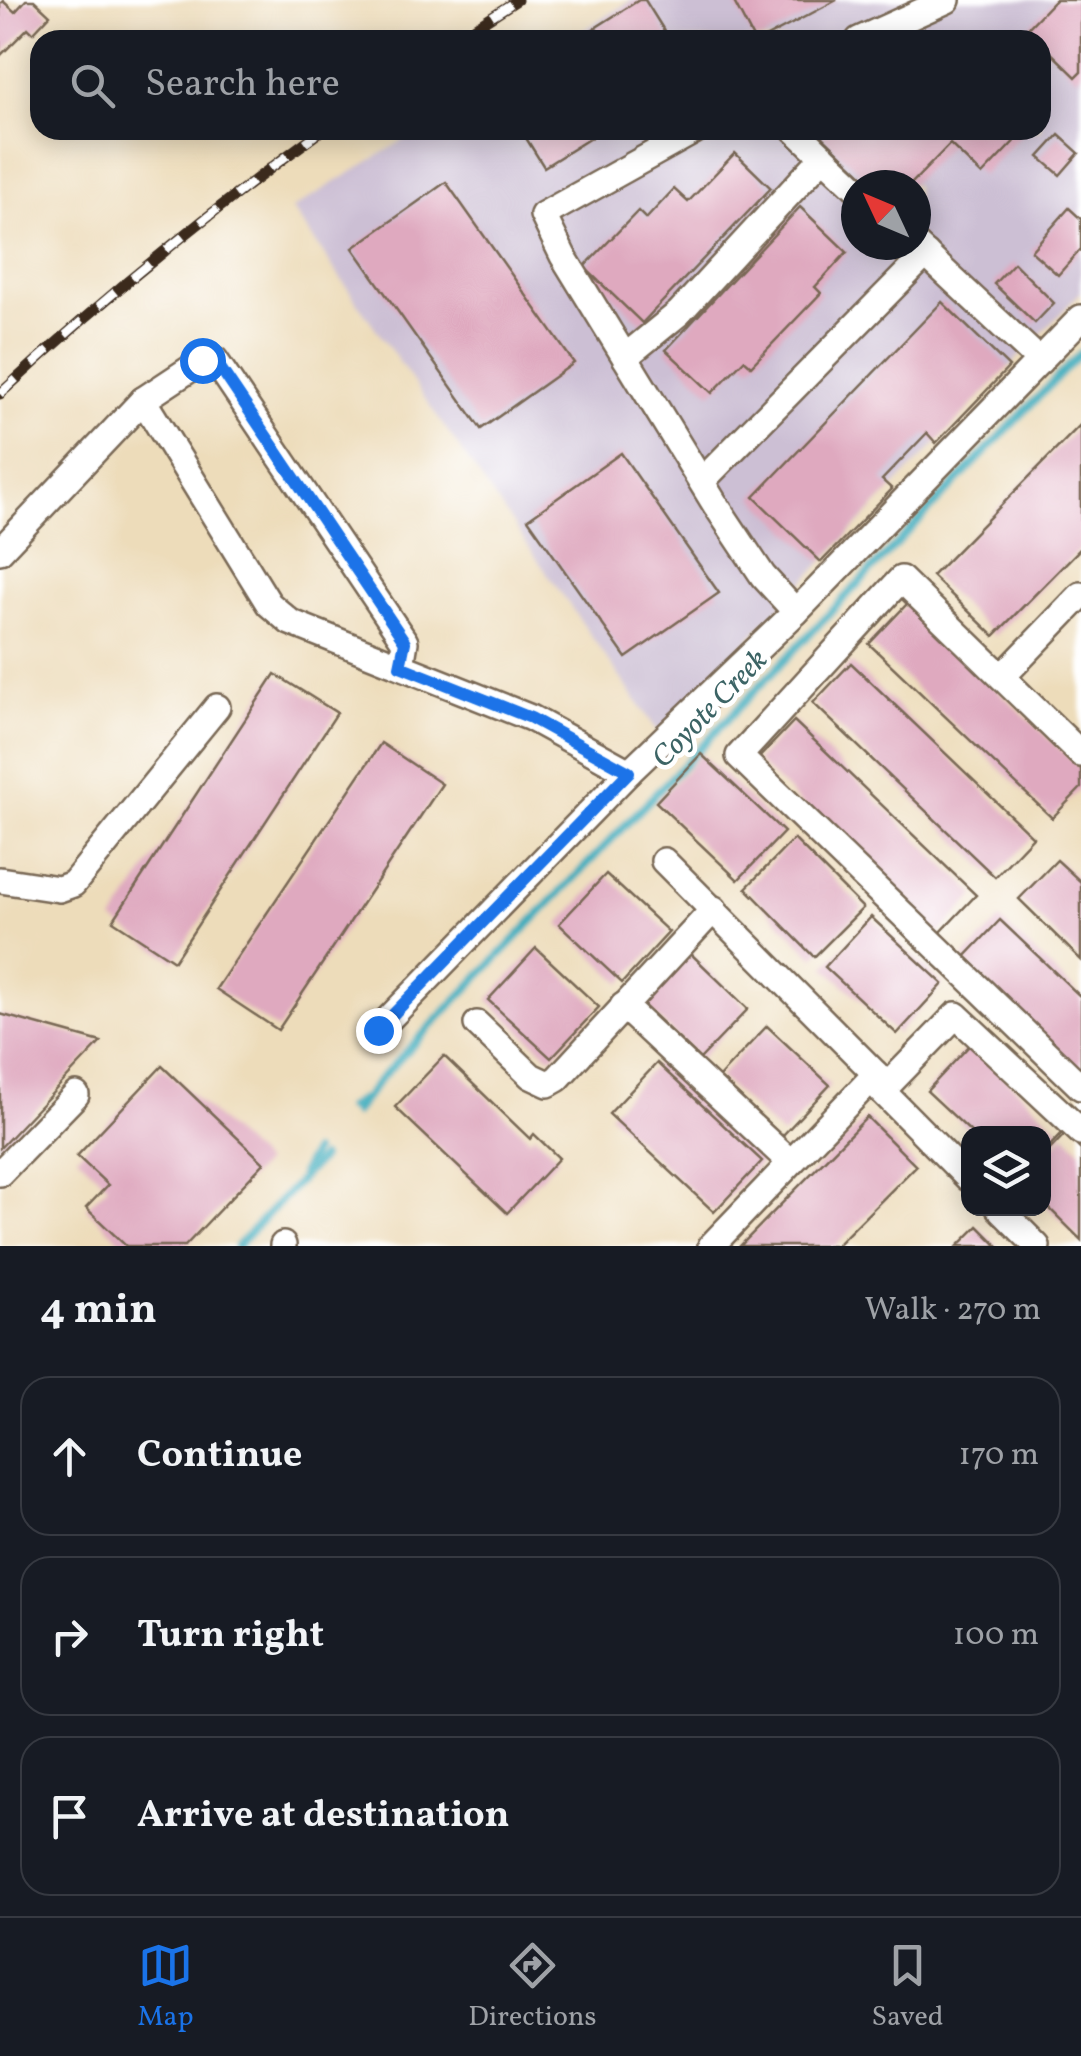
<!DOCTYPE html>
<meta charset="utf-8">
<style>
body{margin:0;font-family:Vollkorn,serif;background:#20242c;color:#f1f3f6}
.controls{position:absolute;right:30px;bottom:30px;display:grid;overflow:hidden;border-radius:20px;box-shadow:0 5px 25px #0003}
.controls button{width:90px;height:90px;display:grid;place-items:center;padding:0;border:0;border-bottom:2px solid #363941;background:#171b24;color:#f1f3f6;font:50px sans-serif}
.compass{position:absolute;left:841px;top:170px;width:90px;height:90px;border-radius:50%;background:#171b24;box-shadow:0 5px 25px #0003;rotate:314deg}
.stop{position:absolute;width:30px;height:30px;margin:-22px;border:8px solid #1a73e8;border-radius:50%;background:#fff}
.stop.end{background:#1a73e8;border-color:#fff;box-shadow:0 2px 10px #0008}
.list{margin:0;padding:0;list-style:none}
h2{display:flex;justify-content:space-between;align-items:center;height:130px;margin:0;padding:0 40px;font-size:42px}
h2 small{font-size:32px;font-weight:400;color:#9ea1a6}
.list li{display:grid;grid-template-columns:65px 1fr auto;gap:30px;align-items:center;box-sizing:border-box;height:160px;margin:0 20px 20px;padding:0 20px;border:2px solid #363941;border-radius:30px}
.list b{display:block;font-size:38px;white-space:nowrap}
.list em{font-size:32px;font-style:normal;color:#9ea1a6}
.icon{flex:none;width:55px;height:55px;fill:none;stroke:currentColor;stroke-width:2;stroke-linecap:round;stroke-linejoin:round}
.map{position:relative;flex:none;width:1081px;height:1246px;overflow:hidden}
.search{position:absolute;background:#171b24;box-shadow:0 5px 25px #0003;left:30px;right:30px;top:30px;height:110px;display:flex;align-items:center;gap:25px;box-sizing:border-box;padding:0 35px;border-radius:30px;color:#9ea1a6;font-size:38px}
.sheet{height:670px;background:#171b24}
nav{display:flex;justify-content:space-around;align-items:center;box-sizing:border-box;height:140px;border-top:2px solid #363941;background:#171b24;font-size:28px;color:#9ea1a6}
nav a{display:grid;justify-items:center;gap:5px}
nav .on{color:#1a73e8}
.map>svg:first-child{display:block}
.industrial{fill:#ccbfd4;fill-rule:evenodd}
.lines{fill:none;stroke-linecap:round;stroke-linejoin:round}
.stream{stroke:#3eacbc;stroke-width:8}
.building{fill:#dfa9bf}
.minor-casing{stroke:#796855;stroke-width:30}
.minor{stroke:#fff;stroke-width:25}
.rail-casing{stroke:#3b2a1e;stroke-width:11}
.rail{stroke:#fff;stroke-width:8;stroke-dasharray:22;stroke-linecap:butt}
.route{stroke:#1a73e8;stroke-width:12}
.labels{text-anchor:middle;stroke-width:9;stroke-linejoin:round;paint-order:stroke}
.water-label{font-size:30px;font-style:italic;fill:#3c6465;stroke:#fff}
</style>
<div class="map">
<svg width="1081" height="1246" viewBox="0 0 1081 1246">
<rect width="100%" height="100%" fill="#fff"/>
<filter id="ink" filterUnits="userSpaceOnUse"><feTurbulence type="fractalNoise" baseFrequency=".01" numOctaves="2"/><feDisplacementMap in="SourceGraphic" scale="20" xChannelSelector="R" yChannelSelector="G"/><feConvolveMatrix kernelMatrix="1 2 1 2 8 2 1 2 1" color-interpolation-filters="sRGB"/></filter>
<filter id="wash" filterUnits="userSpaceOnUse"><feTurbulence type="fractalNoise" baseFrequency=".0048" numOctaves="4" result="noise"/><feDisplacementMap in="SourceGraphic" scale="40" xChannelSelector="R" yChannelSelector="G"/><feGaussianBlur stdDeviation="2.25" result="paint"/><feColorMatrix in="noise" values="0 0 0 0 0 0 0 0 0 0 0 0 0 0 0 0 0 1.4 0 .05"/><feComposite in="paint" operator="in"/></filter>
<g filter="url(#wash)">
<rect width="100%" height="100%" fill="#eddcba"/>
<path class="industrial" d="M632,0H1081V292L659,733L292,209L420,130H1041V40H567ZM856,185H916V245H856Z"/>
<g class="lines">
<g class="stream">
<polyline points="348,1108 361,1099"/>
<polyline points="354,1113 380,1079 1081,353"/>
<polyline points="301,1174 313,1152"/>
<polyline points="237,1246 321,1158"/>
</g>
</g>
<g id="blocks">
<g class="building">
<polygon points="26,0 34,0 50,15 33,33 28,28 0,56 0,4 3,1 15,12"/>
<polygon points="639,0 645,0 670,40 576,40"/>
<polygon points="733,0 837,0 761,40 754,40"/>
<polygon points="1055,0 1081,0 1081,72 1076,77 1041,43 1041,40 1038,40 1027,29"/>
<polygon points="521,130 603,130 544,167"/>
<polygon points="829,130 1025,130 982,175 950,144 910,185 873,185 822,136"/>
<polygon points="1059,135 1079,153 1060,175 1039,157"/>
<polygon points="735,153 771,188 642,323 584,267 638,211 646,219 674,189 688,202"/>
<polygon points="446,182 574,363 481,429 353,248"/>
<polygon points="800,207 847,252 815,287 821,293 751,366 744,360 712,393 666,350"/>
<polygon points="1069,208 1081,219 1081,249 1058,275 1031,251"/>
<polygon points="1014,263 1054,303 1035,323 994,284"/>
<polygon points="942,302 1009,367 936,443 927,433 882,480 892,489 821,562 754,497"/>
<polygon points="1081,424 1081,548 994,636 932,576"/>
<polygon points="621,453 719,593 626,658 528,519"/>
<polygon points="907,604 1081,769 1081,788 1052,818 869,644"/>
<polygon points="851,663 1033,837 995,877 813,703"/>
<polygon points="275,674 337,713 174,961 113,921"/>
<polygon points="794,721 976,895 938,935 756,761"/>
<polygon points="381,743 442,784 278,1030 216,989"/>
<polygon points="701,754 784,832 738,880 656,802"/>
<polygon points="794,839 863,908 814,957 746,888"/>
<polygon points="1057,860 1081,882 1081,960 1019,899"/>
<polygon points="606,874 669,932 622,983 559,924"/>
<polygon points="871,917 943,984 897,1034 825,967"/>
<polygon points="1000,920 1081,997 1081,1074 962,960"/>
<polygon points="536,948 599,1007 551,1058 488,1000"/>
<polygon points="687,950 748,1009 700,1059 639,1001"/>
<polygon points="0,1014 101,1042 0,1148"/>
<polygon points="767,1026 830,1085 782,1136 719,1077"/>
<polygon points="970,1045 1063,1132 1044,1152 1044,1134 973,1134 927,1091"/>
<polygon points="444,1056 530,1139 534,1134 559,1158 507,1213 395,1107"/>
<polygon points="657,1063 762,1161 714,1212 609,1114"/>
<polygon points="162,1066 264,1163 185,1246 126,1246 86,1208 108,1185 77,1156"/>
<polygon points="867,1117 916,1166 836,1246 740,1246"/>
<polygon points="1065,1134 1081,1150 1081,1240 1044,1203 1044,1156"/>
<polygon points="978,1226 998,1246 958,1246"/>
</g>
</g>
</g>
<g filter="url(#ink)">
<use href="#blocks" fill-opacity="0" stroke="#796855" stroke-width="2.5"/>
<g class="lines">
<g class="minor-casing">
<g id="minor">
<polyline points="859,40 947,0"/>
<polyline points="696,130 543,215 563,256 715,504 763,576 796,612 1081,318"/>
<polyline points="795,130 856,188"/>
<polyline points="916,245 1040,361"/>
<polyline points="625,357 679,313 823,157"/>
<polyline points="702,481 926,254"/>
<polyline points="0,551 143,400"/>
<polyline points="401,666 405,642 215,360 202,361 143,400 269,604 290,622 531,718 629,772"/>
<polyline points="1002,677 1081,595"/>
<polyline points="1081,754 901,579 739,756 1081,1087"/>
<polyline points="664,861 876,1074 882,1091 968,1178"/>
<polyline points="0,880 59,889 73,884 217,707"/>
<polyline points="623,1006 790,1162"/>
<polyline points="477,1024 531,1076 548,1084 557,1079 714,909"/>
<polyline points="378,1030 629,772 796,612"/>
<polyline points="882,1091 956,1015 1081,1132"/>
<polyline points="0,1173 76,1095"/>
<polyline points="999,1208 1037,1246"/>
<polyline points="283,1246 283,1245"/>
<polyline points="711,1246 876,1074"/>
</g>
</g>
<use href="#minor" class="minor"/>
<g class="rail-casing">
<g id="rail">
<polyline points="455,40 517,0"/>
<path d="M0,394C102,299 210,212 322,130"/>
</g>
</g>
<use href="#rail" class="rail"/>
</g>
</g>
<g class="lines" filter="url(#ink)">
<polyline class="route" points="202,360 215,360 405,642 400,666 531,718 629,772 378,1030"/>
</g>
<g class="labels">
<g class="water-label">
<text transform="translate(709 708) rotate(-46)" y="10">Coyote Creek</text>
</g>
</g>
</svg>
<div class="controls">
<button><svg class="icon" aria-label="layers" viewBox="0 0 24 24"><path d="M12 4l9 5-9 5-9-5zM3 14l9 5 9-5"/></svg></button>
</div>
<svg class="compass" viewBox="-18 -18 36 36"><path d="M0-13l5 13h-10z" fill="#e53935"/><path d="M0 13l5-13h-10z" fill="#9ea1a6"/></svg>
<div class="stop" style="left:202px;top:360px"></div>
<div class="stop end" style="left:378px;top:1030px"></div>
<div class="search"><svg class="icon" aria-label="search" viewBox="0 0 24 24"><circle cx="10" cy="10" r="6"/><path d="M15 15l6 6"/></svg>Search here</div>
</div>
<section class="sheet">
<h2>4 min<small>Walk · 270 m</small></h2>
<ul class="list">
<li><svg class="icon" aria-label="ahead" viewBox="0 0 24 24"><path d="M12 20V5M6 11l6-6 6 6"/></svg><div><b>Continue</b></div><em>170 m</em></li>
<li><svg class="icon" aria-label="right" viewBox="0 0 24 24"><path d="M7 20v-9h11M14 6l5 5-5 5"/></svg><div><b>Turn right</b></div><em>100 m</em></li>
<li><svg class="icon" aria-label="arrive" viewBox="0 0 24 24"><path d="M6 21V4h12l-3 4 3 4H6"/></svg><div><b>Arrive at destination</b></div></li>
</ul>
</section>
<nav>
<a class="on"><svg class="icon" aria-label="map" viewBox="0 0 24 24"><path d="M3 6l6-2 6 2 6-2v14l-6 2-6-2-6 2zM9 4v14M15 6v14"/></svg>Map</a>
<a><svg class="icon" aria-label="directions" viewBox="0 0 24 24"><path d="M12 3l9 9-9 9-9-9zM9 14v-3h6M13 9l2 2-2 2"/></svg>Directions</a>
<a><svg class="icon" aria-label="saved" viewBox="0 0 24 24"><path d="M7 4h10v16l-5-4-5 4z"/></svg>Saved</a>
</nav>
